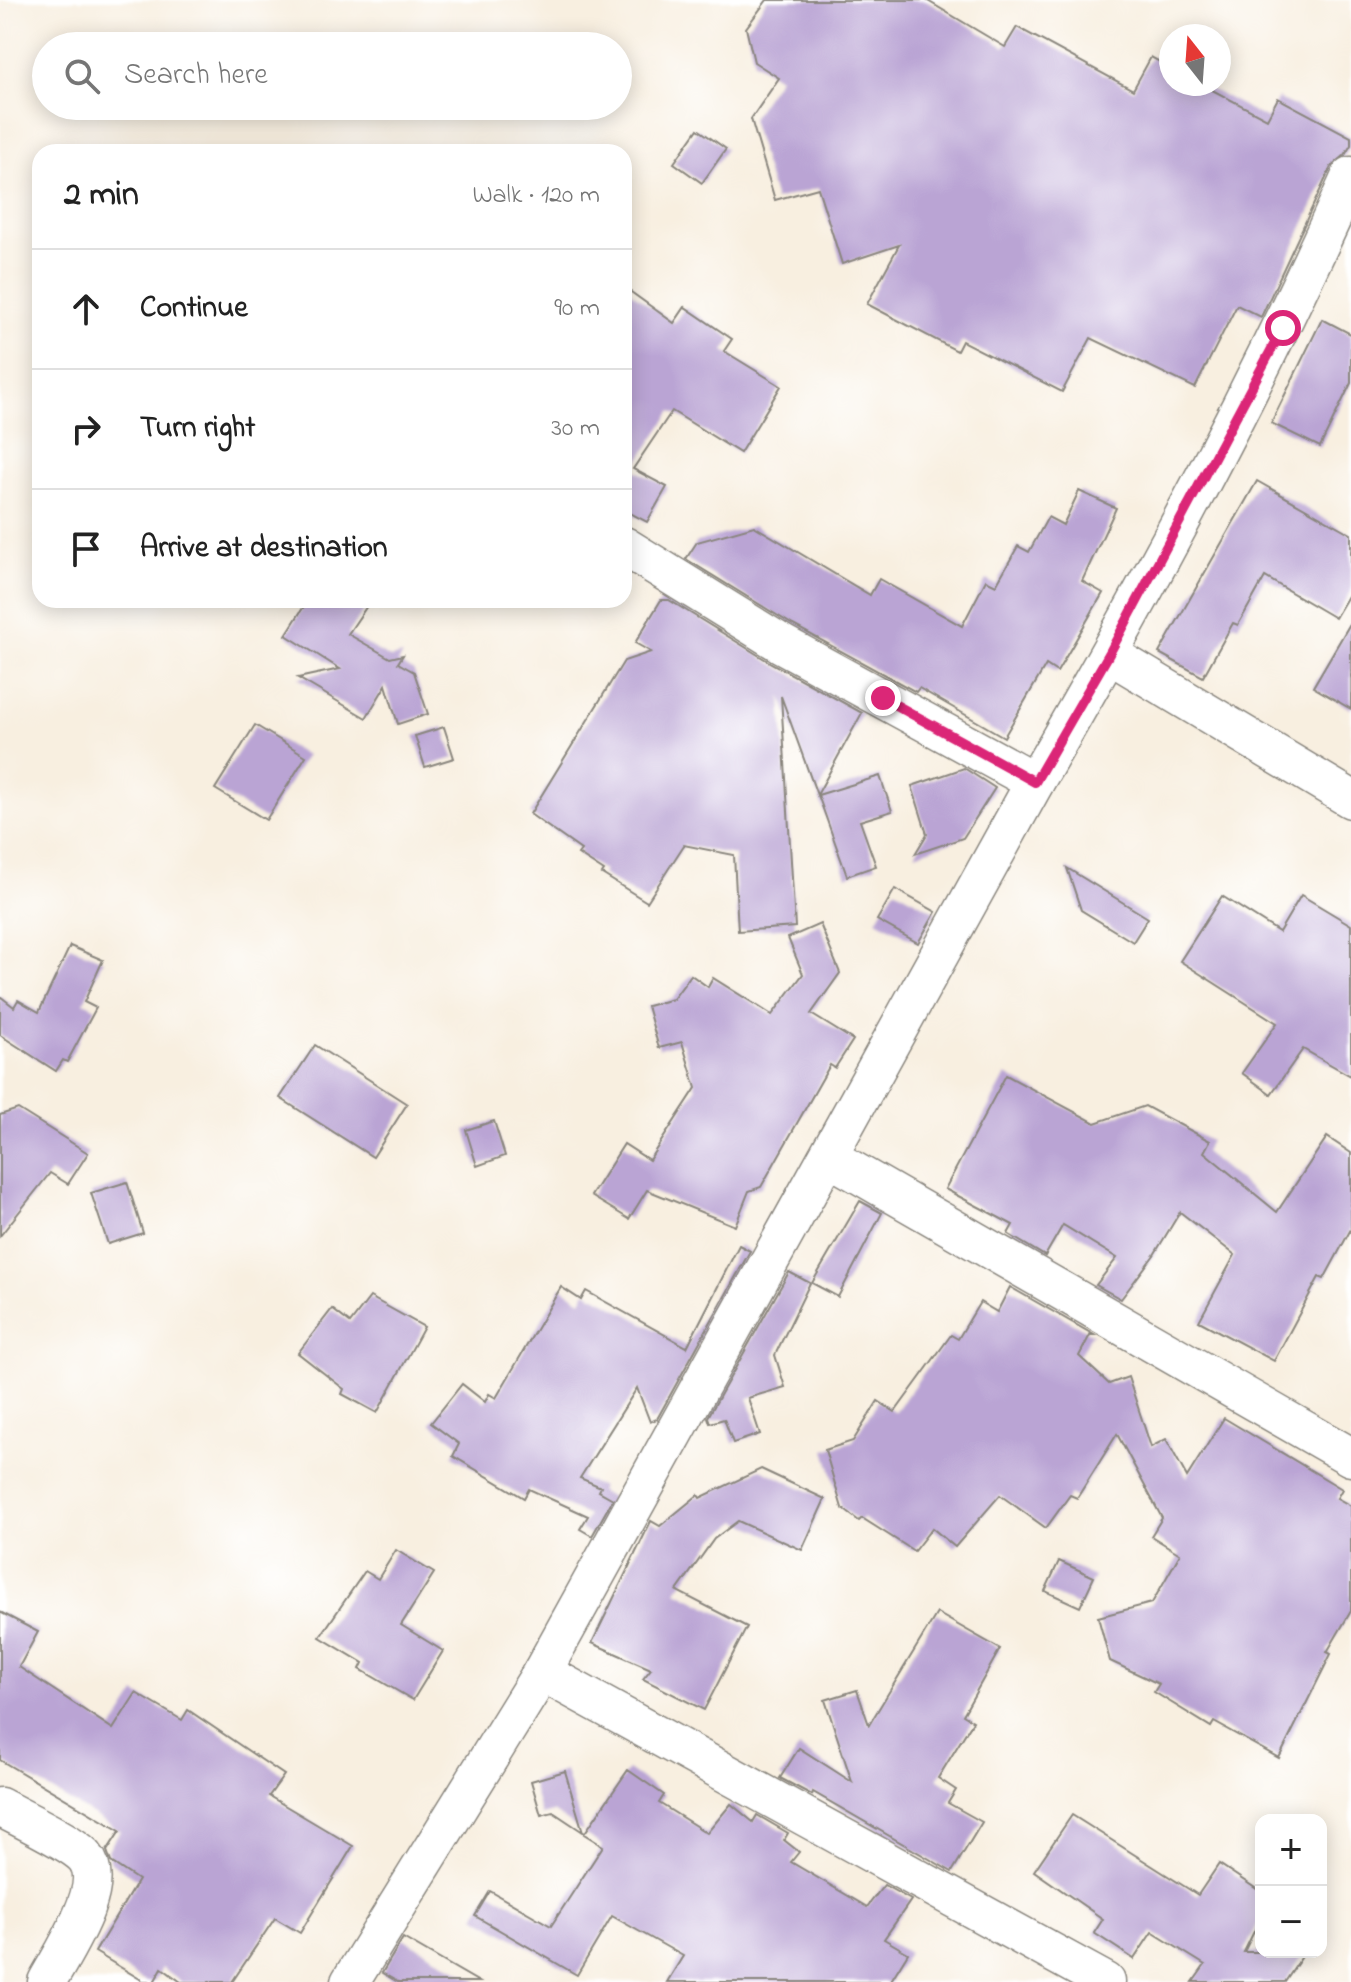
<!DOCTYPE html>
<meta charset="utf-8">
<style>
body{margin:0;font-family:"Indie Flower",sans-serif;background:#f6f6f6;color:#222}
.controls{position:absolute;right:24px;bottom:24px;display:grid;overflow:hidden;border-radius:16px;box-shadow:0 4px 20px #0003}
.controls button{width:72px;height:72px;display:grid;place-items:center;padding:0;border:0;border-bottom:2px solid #e0e0e0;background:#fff;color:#222;font:40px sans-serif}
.compass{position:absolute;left:1159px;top:24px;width:72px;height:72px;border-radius:50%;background:#fff;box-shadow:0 4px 20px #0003;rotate:343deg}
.stop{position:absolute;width:24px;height:24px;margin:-18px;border:6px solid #db2777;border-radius:50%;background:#fff}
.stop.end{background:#db2777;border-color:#fff;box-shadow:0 2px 8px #0008}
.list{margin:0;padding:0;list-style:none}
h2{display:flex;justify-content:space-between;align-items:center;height:104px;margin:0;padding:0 32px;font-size:34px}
h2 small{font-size:26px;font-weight:400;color:#767676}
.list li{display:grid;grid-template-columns:52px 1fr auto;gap:24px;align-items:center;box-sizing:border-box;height:120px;padding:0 32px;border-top:2px solid #e0e0e0}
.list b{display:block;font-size:30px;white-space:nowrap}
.list em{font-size:26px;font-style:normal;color:#767676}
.icon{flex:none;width:44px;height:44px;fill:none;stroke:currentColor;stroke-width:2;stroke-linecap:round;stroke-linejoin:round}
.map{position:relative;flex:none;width:1351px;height:1982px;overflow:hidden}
.search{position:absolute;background:#fff;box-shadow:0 4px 20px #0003;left:32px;top:32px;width:600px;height:88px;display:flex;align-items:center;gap:20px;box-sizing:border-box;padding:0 28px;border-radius:44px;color:#767676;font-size:30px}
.panel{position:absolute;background:#fff;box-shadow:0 4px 20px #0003;left:32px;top:144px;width:600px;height:464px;border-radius:24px}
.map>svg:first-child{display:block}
.building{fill:#baa4d4}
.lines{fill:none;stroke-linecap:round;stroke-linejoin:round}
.street-casing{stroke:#8a867e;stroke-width:41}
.street{stroke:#fff;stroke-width:38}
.route{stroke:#db2777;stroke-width:10}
</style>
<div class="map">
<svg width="1351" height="1982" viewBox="0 0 1351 1982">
<rect width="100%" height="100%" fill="#fff"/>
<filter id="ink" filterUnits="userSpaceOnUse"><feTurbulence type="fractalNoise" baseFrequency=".0125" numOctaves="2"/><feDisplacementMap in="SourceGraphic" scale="16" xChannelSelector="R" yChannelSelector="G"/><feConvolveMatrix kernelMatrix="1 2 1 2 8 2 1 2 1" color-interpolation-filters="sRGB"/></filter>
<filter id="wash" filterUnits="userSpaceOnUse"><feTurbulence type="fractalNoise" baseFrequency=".006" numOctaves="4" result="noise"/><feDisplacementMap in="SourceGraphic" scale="32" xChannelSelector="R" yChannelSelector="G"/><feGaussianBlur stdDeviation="1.8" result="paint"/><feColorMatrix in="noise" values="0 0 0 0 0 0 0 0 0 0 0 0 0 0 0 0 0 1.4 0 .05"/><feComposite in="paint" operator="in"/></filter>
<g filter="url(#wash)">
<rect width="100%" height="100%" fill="#f8efe0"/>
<g id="blocks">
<g class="building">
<polygon points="767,0 926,0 1005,47 1017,27 1133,90 1151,57 1171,68 1171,84 1201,84 1267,119 1278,98 1351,137 1351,145 1345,155 1331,167 1261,317 1237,305 1195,388 1091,338 1062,392 962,341 957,351 867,304 899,245 842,264 818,188 775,200 751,119 779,78 754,62 746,28"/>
<polygon points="698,129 726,149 702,183 674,163"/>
<polygon points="624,287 674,323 685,307 732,339 724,351 781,386 740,453 672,411 633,469 667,487 647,522 624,510"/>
<polygon points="1322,319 1351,334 1351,383 1320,447 1271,423"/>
<polygon points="1257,481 1351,534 1351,591 1335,618 1265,577 1238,625 1233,623 1203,677 1159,653"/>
<polygon points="1079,491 1116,508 1082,581 1103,593 1057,672 1046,665 1004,737 919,688 916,692 793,625 686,559 697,542 754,526 870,595 879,579 962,626 986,580 996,585 1018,546 1029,552 1048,517 1063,525"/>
<polygon points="308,600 371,600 348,634 390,658 403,655 398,663 414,672 428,714 398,724 386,685 366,718 298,678 340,669 286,635"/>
<polygon points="661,600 669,600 771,663 862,713 817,795 781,696 795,927 738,931 734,855 684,845 647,902 602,874 604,871 578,854 581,850 530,814 624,661 651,652 635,643"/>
<polygon points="1351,622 1351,709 1313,687"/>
<polygon points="255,725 306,756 266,820 215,789"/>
<polygon points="444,727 454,758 425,767 415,736"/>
<polygon points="964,768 995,788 963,838 915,854 927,834 912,786"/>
<polygon points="880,776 892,811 860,821 876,866 847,876 818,795"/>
<polygon points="1067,868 1148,918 1133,942 1081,910"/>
<polygon points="895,889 936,912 918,943 877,920"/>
<polygon points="1301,895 1351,925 1351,1076 1303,1049 1271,1094 1242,1073 1277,1023 1180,961 1222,896 1279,932"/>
<polygon points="820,924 840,973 811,1014 853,1040 835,1068 830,1065 761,1187 749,1191 735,1226 647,1190 629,1219 591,1196 624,1144 649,1160 696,1088 682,1042 659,1048 647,1006 673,999 691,975 708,987 713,978 772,1015 803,974 788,938"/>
<polygon points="70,946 103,960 84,1002 96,1008 67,1062 63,1060 56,1071 0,1035 0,996 14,1007 18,1000 39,1012"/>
<polygon points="315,1045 407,1104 373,1157 280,1098"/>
<polygon points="1006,1075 1095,1123 1145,1106 1210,1141 1204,1152 1277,1212 1327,1137 1351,1153 1351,1229 1324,1279 1319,1277 1274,1361 1199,1321 1235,1255 1180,1212 1154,1255 1121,1299 1096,1285 1117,1258 1063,1225 1045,1256 1008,1234 1013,1225 945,1189"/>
<polygon points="18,1109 88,1153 68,1184 50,1173 0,1236 0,1115"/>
<polygon points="494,1121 505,1156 477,1166 466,1130"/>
<polygon points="127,1182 143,1233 108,1244 91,1193"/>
<polygon points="860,1201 882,1213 838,1297 812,1283"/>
<polygon points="739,1245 750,1251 657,1419 650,1422 637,1388 580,1478 601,1487 599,1491 613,1499 592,1536 580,1529 588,1516 529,1489 524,1498 453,1456 459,1444 431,1423 462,1384 485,1402 489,1394 496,1398 561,1287 581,1300 586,1291 687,1347"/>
<polygon points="789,1272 810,1283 775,1355 785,1387 748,1398 760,1434 733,1443 724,1419 710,1423 708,1417"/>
<polygon points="1010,1287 1094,1335 1090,1335 1079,1356 1109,1384 1128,1377 1151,1447 1166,1439 1187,1477 1224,1418 1342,1489 1337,1498 1351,1506 1351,1611 1327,1652 1331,1654 1279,1758 1214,1722 1211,1727 1154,1692 1159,1684 1110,1661 1098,1617 1152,1603 1180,1554 1151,1536 1162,1518 1117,1434 1077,1498 1070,1495 1046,1528 1000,1495 955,1547 932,1528 914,1551 862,1518 859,1521 842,1508 825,1450 853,1441 878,1401 895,1412 951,1335 958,1339 980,1302 997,1312"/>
<polygon points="370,1297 424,1327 377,1413 342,1394 344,1389 298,1353 332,1309 350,1323"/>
<polygon points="761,1469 825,1499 802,1550 738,1521 714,1539 677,1591 747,1627 704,1710 643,1679 651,1669 592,1643 651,1521 660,1526 698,1495 700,1498"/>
<polygon points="396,1550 434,1573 401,1625 443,1651 413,1700 360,1669 363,1663 320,1637 365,1571 378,1579"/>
<polygon points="1059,1561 1094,1577 1080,1607 1045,1591"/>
<polygon points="0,1612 38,1632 19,1667 113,1729 136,1693 182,1720 188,1710 284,1775 269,1796 353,1846 300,1933 275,1918 232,1982 181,1982 162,1968 154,1982 145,1982 95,1952 138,1880 111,1862 107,1851 120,1831 0,1760"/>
<polygon points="937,1613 1000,1649 963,1715 973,1721 938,1778 956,1790 948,1803 982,1822 952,1872 813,1792 812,1795 780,1778 799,1748 852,1782 825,1700 857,1690 869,1725"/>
<polygon points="628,1770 664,1795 659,1803 707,1833 731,1804 753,1822 757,1815 788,1833 784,1840 799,1852 791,1862 867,1907 884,1885 911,1900 884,1939 908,1953 890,1982 667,1982 683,1956 612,1916 577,1975 475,1916 490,1891 551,1926 603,1846 584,1834"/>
<polygon points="565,1771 583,1832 553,1812 541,1815 531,1781"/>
<polygon points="1072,1815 1198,1895 1219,1864 1261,1892 1261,1917 1244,1952 1305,1952 1285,1982 1193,1982 1205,1965 1152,1932 1134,1959 1094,1933 1103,1919 1034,1871"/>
<polygon points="403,1938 479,1982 398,1982 382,1973"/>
</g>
</g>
</g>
<g filter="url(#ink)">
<use href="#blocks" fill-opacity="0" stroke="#8a867e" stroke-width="2"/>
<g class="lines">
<g class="street-casing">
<g id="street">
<polyline points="624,546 782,644 1035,782"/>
<polyline points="1109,654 1351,799"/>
<polyline points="829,1157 1351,1457"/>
<polyline points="542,1672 1106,1982"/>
<path d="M0,1807C20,1818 73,1843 85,1857C109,1886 62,1954 47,1982"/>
<path d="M350,1982L542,1672L1035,782C1150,585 1258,384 1351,176"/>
</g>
</g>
<use href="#street" class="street"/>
</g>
</g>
<g class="lines" filter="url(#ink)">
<polyline class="route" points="883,698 1035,782 1109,654 1283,328"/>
</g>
</svg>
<div class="controls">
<button>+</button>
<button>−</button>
</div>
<svg class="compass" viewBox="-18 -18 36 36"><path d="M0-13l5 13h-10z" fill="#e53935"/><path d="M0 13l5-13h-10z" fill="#767676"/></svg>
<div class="stop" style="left:1283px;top:328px"></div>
<div class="stop end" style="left:883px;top:698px"></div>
<div class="search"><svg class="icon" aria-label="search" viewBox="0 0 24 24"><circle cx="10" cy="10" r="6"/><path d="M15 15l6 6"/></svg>Search here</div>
<section class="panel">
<h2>2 min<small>Walk · 120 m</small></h2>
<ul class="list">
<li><svg class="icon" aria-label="ahead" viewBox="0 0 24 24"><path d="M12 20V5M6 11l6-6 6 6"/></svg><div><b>Continue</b></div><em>90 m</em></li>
<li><svg class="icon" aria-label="right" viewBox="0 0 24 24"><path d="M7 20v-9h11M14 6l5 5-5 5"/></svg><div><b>Turn right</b></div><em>30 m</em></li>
<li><svg class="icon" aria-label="arrive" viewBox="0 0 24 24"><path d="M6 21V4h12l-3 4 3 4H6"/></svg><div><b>Arrive at destination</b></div></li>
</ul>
</section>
</div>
